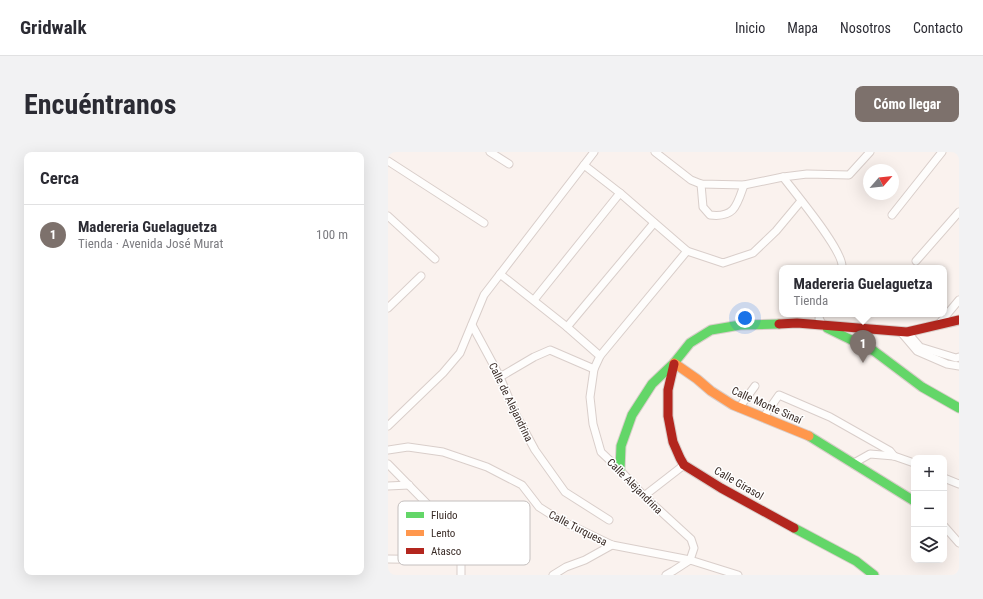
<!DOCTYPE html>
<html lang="es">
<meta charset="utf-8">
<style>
body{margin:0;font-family:"Roboto Condensed",sans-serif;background:#f2f2f3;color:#2b2b33}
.controls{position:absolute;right:12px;bottom:12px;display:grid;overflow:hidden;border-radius:8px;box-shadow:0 4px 16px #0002}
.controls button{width:36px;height:36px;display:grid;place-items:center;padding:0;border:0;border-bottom:1px solid #e1e1e2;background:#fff;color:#2b2b33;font:20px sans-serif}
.compass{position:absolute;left:475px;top:12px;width:36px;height:36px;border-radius:50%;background:#fff;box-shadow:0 4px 16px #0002;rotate:62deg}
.you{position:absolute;left:357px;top:166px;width:14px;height:14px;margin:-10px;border:3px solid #fff;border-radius:50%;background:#1a73e8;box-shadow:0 0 0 6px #1a73e833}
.badge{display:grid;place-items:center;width:26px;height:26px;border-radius:50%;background:#7d716c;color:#fff;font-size:13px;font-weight:700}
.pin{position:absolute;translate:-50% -33px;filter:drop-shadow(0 1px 2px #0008)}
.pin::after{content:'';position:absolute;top:21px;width:14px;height:12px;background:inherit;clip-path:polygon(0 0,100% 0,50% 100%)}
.popup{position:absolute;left:391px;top:113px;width:168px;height:52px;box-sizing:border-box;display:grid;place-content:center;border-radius:8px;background:#fff;filter:drop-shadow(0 1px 3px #0005);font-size:13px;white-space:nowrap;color:#7c7c81}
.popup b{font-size:15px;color:#2b2b33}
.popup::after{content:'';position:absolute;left:50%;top:100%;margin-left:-8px;border:8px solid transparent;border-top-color:#fff}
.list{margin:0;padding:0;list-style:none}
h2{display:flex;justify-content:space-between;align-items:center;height:52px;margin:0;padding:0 16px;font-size:17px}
h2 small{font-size:13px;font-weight:400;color:#7c7c81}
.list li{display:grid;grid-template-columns:26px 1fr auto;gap:12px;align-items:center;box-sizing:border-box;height:60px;padding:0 16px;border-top:1px solid #e1e1e2}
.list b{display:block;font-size:15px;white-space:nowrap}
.list p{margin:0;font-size:13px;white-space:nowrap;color:#7c7c81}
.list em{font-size:13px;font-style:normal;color:#7c7c81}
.icon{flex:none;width:22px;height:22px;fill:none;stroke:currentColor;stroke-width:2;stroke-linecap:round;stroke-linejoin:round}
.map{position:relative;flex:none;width:571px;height:423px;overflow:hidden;border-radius:8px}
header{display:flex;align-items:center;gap:24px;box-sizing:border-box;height:56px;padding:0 20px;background:#fff;border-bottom:1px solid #e1e1e2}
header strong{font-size:19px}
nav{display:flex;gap:22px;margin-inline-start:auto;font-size:14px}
.intro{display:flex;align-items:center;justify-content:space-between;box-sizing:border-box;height:96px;padding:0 24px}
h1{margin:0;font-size:28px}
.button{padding:10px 18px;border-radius:8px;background:#7d716c;color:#fff;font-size:14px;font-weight:700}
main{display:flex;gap:24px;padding:0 24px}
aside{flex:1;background:#fff;border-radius:8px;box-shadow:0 4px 16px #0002}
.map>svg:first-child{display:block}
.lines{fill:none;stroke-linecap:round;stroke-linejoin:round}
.street-casing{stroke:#d9ceca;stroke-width:9}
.fast-casing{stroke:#d9ceca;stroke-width:11}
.slow-casing{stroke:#d9ceca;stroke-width:11}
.jam-casing{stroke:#d9ceca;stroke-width:11}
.street{stroke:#fefdfc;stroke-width:7}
.fast{stroke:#63d668;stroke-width:9}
.slow{stroke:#ff974d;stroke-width:9}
.jam{stroke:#b3261e;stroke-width:9}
.labels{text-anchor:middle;stroke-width:3;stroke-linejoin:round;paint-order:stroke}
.street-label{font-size:11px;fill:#392b26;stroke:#fff}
.key{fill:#fff;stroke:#c4bfbe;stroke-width:1}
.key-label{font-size:11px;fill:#392b26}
</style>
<header>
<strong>Gridwalk</strong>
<nav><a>Inicio</a><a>Mapa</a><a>Nosotros</a><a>Contacto</a></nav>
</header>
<div class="intro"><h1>Encuéntranos</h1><a class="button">Cómo llegar</a></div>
<main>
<aside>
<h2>Cerca<small></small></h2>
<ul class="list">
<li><span class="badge">1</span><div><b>Madereria Guelaguetza</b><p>Tienda · Avenida José Murat</p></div><em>100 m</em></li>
</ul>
</aside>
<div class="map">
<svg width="571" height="423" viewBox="0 0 571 423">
<rect width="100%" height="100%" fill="#faf2ee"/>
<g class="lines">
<g class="street-casing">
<g id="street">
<polyline points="102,0 121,12"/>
<polyline points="267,0 303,28 313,32 356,33 395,25 419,22 461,23 482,0"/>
<polyline points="0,9 96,71"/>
<polyline points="196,13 232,41 299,99 335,111 365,101 388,79 413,49"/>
<path d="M395,25C407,41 457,100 454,116"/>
<path d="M313,32L315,55L322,63C347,66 349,53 356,33"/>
<polyline points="504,63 554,0"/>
<polyline points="0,64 47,107"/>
<polyline points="299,99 212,204 206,217 202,245 205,272 213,300 232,318 256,344 303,387 306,396 302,408"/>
<polyline points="528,109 571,60"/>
<polyline points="112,122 179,175 212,204"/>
<polyline points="146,148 232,41"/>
<polyline points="0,156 33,124"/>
<polyline points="432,162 431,166 435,174"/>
<polyline points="551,172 571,148"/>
<polyline points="84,173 112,225 127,261 147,298 177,340 221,368"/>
<polyline points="179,175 266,71"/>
<polyline points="512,179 529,199 559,212 571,214"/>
<polyline points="519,180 532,195 568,206 571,205"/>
<polyline points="112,225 146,205 162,198 206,217"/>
<polyline points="351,256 367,234"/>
<polyline points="375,266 391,243 442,265 502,299 506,304"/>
<polyline points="0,274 55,221 72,201 96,143 206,0"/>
<polyline points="0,298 20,295 55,300 99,315 134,333 151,355 170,367 224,393 302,408 350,423"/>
<polyline points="466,311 482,302 506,304 526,311"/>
<polyline points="0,312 55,368 70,386 73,408 73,423"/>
<polyline points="556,326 571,332"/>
<polyline points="0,334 21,333"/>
<polyline points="256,344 296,313"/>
<polyline points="556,374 571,391"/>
<polyline points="0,407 73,408"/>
<polyline points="165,423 178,415 197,408 224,393"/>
<polyline points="278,423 285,419 302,408"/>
</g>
</g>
<g class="fast-casing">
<g id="fast">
<polyline points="439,176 486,199 534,235 571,256"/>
<polyline points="421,284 526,349"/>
<polyline points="232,318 233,294 244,263 264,232 286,211 302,191 323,178 352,173 391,172"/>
<polyline points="406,376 468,409 486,423"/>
</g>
</g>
<g class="slow-casing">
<polyline id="slow" points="286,211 309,227 323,239 345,253 421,284"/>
</g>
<g class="jam-casing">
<g id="jam">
<polyline points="391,172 409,171 519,180 571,168"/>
<polyline points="286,212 280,238 280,264 285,290 292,306 296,313 333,336 406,376"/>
</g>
</g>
<use href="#street" class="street"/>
<use href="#fast" class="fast"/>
<use href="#slow" class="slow"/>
<use href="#jam" class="jam"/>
</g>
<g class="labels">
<g class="street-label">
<text transform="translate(123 250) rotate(64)" y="4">Calle de Alejandrina</text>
<text transform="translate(379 253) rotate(24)" y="4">Calle Monte Sinaí</text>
<text transform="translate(351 331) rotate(30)" y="4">Calle Girasol</text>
<text transform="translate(247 334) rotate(45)" y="4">Calle Alejandrina</text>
<text transform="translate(190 376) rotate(27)" y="4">Calle Turquesa</text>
</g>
</g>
<rect x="10" y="349" width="132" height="64" rx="6" class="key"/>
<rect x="18" y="360" width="18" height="6" fill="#63d668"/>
<rect x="18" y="378" width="18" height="6" fill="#ff974d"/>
<rect x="18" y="396" width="18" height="6" fill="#b3261e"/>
<g class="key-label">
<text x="43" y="367">Fluido</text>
<text x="43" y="385">Lento</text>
<text x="43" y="403">Atasco</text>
</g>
</svg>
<div class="controls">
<button>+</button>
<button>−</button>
<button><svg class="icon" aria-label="layers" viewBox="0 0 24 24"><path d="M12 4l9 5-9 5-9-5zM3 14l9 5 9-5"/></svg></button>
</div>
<svg class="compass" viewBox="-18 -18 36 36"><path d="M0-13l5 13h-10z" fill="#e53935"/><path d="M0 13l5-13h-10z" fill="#7c7c81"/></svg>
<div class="you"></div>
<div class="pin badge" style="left:475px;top:211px">1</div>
<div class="popup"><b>Madereria Guelaguetza</b>Tienda</div>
</div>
</main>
